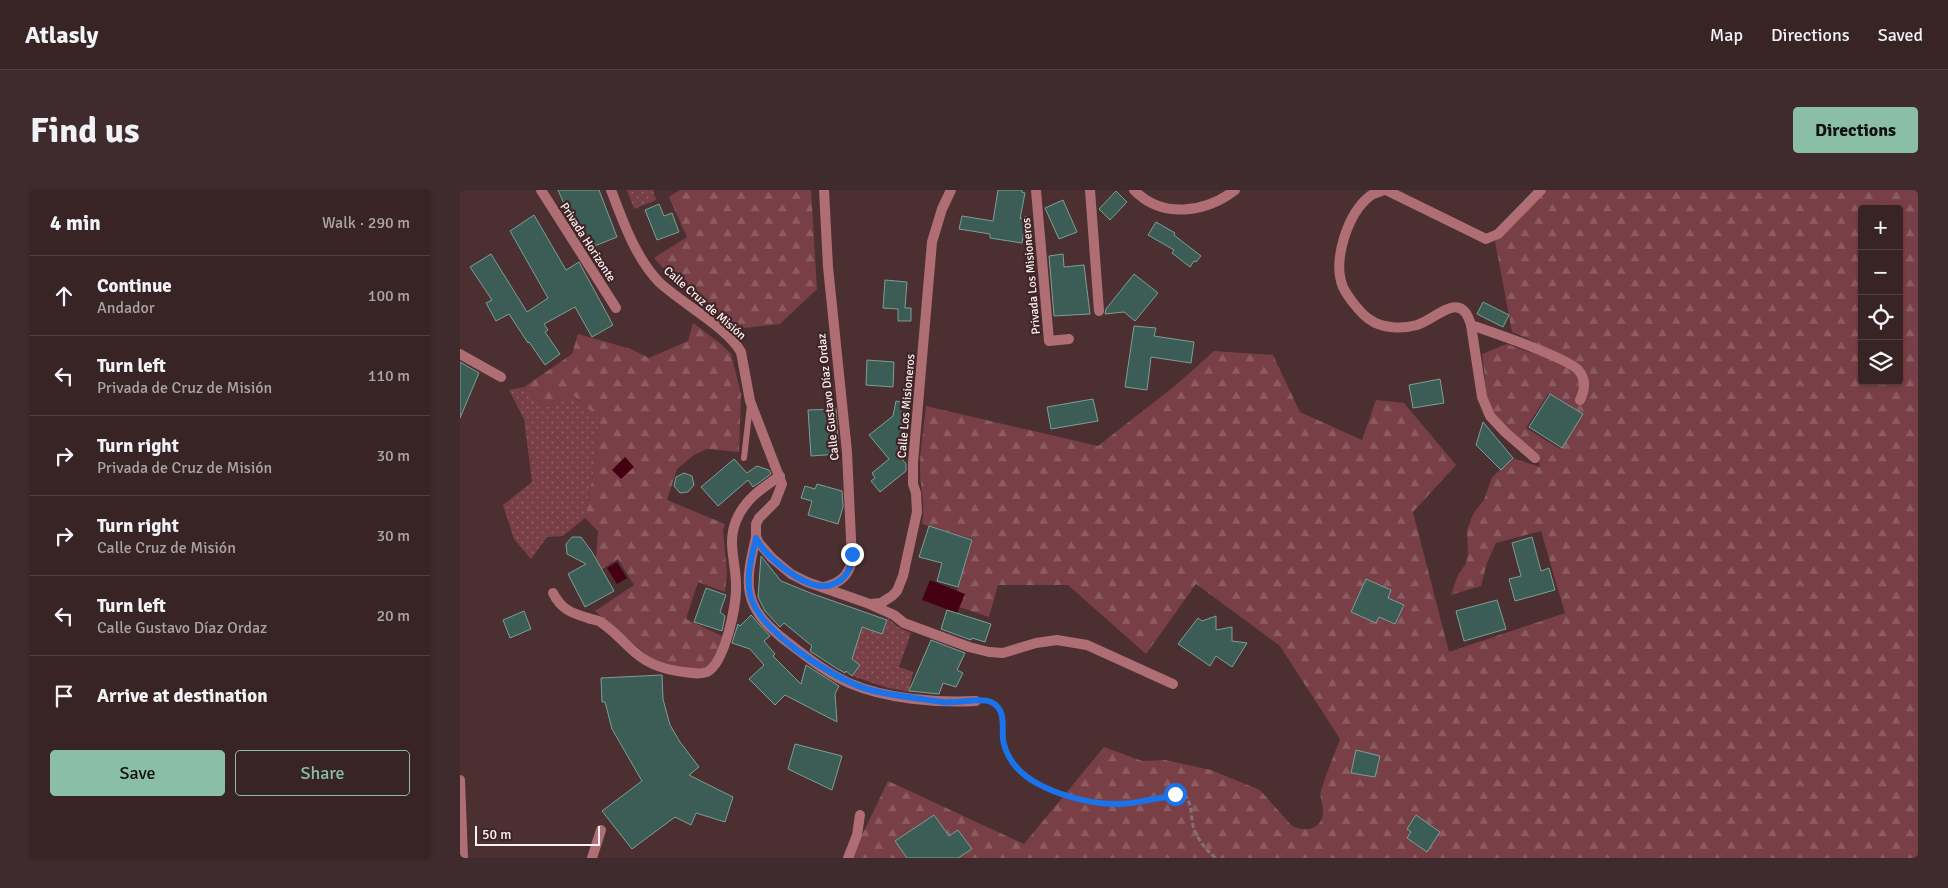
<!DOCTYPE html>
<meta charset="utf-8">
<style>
body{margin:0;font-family:Signika,sans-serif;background:#3f2b2d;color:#f1f3f6}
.controls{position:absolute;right:15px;top:15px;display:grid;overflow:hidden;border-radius:5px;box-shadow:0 1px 4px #0004}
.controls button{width:45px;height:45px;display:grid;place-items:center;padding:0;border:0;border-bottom:1px solid #524042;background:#382325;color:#f1f3f6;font:25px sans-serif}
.scale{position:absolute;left:15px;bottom:12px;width:125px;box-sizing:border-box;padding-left:5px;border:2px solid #fdf1f2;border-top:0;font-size:14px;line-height:18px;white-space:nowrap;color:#fdf1f2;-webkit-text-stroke:4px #402527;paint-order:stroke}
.stop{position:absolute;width:15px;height:15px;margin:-11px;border:4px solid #1a73e8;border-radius:50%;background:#fff}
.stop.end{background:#1a73e8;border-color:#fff;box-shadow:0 1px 5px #0008}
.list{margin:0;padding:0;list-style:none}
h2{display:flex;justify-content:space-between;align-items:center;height:65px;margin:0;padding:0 20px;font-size:21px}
h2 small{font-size:16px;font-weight:400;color:#aba4a7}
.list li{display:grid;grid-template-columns:32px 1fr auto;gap:15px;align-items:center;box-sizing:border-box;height:80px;padding:0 20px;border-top:1px solid #524042}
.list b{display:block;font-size:19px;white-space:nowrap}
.list p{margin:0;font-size:16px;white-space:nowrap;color:#aba4a7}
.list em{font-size:16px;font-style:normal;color:#aba4a7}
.actions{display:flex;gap:10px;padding:15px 20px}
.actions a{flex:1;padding:11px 0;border:1px solid #8abfa5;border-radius:5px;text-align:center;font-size:18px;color:#8abfa5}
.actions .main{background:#8abfa5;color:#111}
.icon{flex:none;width:28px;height:28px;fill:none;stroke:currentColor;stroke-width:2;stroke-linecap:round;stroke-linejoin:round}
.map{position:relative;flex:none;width:1458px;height:668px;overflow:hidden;border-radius:5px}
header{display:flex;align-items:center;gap:30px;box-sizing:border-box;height:70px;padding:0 25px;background:#382325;border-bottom:1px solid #524042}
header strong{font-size:24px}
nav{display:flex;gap:28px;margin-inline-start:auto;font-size:18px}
.intro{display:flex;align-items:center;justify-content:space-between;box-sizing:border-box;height:120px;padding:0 30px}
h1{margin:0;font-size:35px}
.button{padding:12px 22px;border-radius:5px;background:#8abfa5;color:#111;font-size:18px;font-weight:700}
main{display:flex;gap:30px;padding:0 30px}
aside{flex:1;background:#382325;border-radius:5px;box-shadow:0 1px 4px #0004}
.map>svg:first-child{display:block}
.grass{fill:url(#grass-dots)}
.forest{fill:url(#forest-firs);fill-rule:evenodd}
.water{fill:#450011}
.building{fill:#3b5d55;stroke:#7b9f96}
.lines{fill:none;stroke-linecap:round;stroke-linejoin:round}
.path{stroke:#866f71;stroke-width:3;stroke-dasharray:5 2.5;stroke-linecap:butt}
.service{stroke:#af6e74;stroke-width:6}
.minor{stroke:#af6e74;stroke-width:10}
.route{stroke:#1a73e8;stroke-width:6}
.labels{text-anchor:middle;stroke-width:4.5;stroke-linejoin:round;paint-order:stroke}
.street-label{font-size:12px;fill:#fdf1f2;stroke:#402527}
</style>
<header>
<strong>Atlasly</strong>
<nav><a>Map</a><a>Directions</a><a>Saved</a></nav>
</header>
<div class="intro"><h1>Find us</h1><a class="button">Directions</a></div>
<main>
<aside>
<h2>4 min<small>Walk · 290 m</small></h2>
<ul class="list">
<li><svg class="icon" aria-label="ahead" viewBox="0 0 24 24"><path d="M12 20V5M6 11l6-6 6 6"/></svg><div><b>Continue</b><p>Andador</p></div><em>100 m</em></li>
<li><svg class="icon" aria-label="left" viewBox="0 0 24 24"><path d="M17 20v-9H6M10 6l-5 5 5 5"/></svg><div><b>Turn left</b><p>Privada de Cruz de Misión</p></div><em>110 m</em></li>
<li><svg class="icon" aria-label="right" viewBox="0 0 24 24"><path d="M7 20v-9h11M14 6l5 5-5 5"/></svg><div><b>Turn right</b><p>Privada de Cruz de Misión</p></div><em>30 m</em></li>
<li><svg class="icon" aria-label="right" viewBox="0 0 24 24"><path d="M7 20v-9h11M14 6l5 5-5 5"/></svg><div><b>Turn right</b><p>Calle Cruz de Misión</p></div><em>30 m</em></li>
<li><svg class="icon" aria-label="left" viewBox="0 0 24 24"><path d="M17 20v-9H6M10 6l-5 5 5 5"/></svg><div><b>Turn left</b><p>Calle Gustavo Díaz Ordaz</p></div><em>20 m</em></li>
<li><svg class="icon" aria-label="arrive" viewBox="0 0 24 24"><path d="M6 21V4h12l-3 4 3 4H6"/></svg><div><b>Arrive at destination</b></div></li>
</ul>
<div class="actions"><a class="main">Save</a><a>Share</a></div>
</aside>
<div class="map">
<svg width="1458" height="668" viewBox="0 0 1458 668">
<defs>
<pattern id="grass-dots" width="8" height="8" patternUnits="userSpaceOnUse" patternTransform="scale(1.25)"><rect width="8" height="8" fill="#784046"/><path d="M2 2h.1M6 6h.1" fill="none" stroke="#8c5c61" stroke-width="1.8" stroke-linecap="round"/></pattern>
<pattern id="forest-firs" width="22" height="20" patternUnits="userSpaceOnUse" patternTransform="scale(1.25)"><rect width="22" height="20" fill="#784046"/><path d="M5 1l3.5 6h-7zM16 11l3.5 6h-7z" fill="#8c5c61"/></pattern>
</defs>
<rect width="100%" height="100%" fill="#4b2f31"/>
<g class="grass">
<polygon points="167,0 193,0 196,10 174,19"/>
<polygon points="64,197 85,217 114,206 139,229 136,268 125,328 103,346 87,347 71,369 54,349 43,315 72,292 64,229 49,200"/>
<polygon points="428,428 438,437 451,443 439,477 453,482 449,502 425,497 392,486 400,475 379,460 389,433 422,444"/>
</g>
<g class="forest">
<polygon points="220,0 351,0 357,99 320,134 276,139 221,97 194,68 227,47 209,7"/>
<path d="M1087,0H1458V668H391L428,591L564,654L644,557L682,571L705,570L751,580L800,600L832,636C844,642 861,640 863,624C864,616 859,608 861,601C866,583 874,566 880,549L820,456L736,394L686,464L608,395H538L529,427L499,417L497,401L513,349L462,334C466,315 460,298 460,279C460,259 464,237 466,216L638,256L716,195L754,161L813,165L840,222L902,250L916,210L944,213L996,275L953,322L989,462L1105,423L1081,341L1036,353L1027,373L1021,396L991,405L997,387L1006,373L1008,364L1007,340L1013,324L1024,310L1032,287L1053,268L1080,277L1078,269L1044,240L1023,207L1025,188L1022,164L1047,154L1071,163L1075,152L1052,142L1035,51ZM1402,19H1439V191H1402ZM1088,204L1122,224L1100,259L1066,238Z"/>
<polygon points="233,133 261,154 271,164 281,204 279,262 247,259 234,265 217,279 207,310 265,334 263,340 267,383 265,402 238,392 226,429 262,446 256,468 250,475 241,480 195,472 135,421 174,395 158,369 142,379 136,369 138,341 125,328 136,268 139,229 114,206 85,217 64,197 112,164 118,144 171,159 189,168 228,151"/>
</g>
<g class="water">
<polygon points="165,267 174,277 161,289 152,280"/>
<polygon points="157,372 167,388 157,394 147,378"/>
<polygon points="470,390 505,404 497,423 462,410"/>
</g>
<g class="building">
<polygon points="98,0 139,0 157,47 127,59 117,44"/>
<polygon points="538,0 562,0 562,2 565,3 560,29 567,26 562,53 530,48 530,44 499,39 502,26 533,31"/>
<polygon points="656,1 667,12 650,30 639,19"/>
<polygon points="603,10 617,42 599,49 585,18"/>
<polygon points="199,14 204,26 212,23 219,42 197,50 185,20"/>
<polygon points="74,25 106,80 119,72 153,135 132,147 115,117 84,134 88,140 85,142 100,164 85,175 69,152 68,153 49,124 36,131 26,113 32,110 10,77 31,64 67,122 88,108 50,41"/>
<polygon points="696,32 715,43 714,45 741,66 736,72 734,71 730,77 712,63 714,60 688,45"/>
<polygon points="603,64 604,77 624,75 630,124 594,126 589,66"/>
<polygon points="674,84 698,103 675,131 664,122 645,124 646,119"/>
<polygon points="425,90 447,92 445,118 451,118 451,131 438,131 438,119 423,118"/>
<polygon points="1023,112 1049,125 1043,137 1017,124"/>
<polygon points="674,136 696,138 694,146 734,152 731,173 691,167 687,200 665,197"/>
<polygon points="407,170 434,172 433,197 406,195"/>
<polygon points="0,172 19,183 0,228"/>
<polygon points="980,189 984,213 953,218 949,195"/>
<polygon points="1090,204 1123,224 1102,258 1069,237"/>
<polygon points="633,209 638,231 591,239 587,217"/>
<polygon points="436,211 448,214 439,265 446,274 446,281 420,302 411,291 415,288 412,283 429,269 409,245 433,226"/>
<polygon points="376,219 379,264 351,266 348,220"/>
<polygon points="1023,232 1053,268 1041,280 1016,255"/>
<polygon points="274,269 287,283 297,276 309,280 311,284 293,297 288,290 258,316 241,297"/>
<polygon points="224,283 232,286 234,295 228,302 220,303 214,296 216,287"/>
<polygon points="357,294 382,301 383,317 378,334 348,325 352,311 341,308 345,296 355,299"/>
<polygon points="469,336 512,350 498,397 477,391 482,373 459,367"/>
<polygon points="112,347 121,347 132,362 154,401 125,417 108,384 126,374 107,364 106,354"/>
<polygon points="1072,347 1081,381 1089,378 1095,400 1055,411 1049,389 1061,386 1052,353"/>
<polygon points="301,366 321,391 353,404 427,430 422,444 402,437 392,469 400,475 392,486 386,481 385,483 376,478 353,463 350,461 352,456 324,433 320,437 305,421 298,407"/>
<polygon points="906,389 931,400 928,408 944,415 935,434 919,427 916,433 891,422"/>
<polygon points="246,398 266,405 260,422 265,426 262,441 234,432"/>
<polygon points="1037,410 1046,439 1004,451 996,421"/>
<polygon points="487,420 531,434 525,452 512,448 511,450 481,439"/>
<polygon points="64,421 71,439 50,448 43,430"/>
<polygon points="291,425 310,446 304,451 315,464 313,466 341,494 346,475 379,496 375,504 377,532 325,505 315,515 289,489 304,475 290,459 272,453 278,434 280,436"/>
<polygon points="756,426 756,440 772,437 772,451 787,453 772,477 756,466 750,476 718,454 738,428 742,431"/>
<polygon points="471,450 505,463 497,480 503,483 496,497 483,493 479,504 449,501"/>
<polygon points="202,485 203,509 210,535 220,552 239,577 229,585 273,607 265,632 236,623 231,635 215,627 172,659 142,621 182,591 152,539 145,512 142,512 141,488"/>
<polygon points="335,554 382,566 372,600 328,579"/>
<polygon points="896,560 920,566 915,587 891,583"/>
<polygon points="474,625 489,646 498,640 512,659 498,668 447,668 435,651"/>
<polygon points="956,625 980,642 967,662 947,648 951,642 947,639"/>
</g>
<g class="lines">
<path class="path" d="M527,511C546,516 542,533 543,549C544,558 549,567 554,574C573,601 627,615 659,614C670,614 682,611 693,609C700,608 709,607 715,604H723C733,611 730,627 734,639C738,650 747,661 756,668"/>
<polyline class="service" points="284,268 290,215"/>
<g class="minor">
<polyline points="81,0 156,118"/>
<path d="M151,0C163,31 175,67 199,92C221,113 267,137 281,162L290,211L322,294L315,312L299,328L296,334V347L299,353L312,368L331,384L347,392L407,413L434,425L444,433L509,457L529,462L543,463L576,453L597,450L627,455L713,494"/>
<polyline points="576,0 589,151 609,149"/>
<polyline points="630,0 639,121"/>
<path d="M674,0C702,29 745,23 775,0"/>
<path d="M924,0C920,2 914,3 910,6C888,23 872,70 883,97C887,106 901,124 909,129C922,139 943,139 957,135C977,129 1001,98 1011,135L1022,207L1030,226L1045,242L1075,268"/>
<polyline points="926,0 1026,49 1038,44 1081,0"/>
<path d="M1011,135C1031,142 1109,168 1119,181C1126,190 1125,200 1120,210"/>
<polyline points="0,164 41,187"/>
<path d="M296,347C292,365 286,386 290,404C294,424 311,439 326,451C346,466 366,483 389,493C426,509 477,513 516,511"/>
<path d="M364,397C379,393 388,387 392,371L387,262L368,77L364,0"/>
<path d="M93,403C101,419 111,423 128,428C133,430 139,430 142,433C151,439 160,448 168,456C185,473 200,479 224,482C232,483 240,485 247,482C265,473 277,414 276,395C276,372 267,353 276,331C284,310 302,298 320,286"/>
<polyline points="411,414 421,413 432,406 437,401 443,386 457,322 456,303 453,294 453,273 472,52 482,19 491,0"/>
<polyline points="0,590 3,668"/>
<polyline points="132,668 141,640"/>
<polyline points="388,668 397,645 400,625"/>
</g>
</g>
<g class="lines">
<path class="route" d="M392,364C392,373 390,382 382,389C378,392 371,396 365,396C344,398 304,366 296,348C292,365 286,386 290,404C297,440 373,489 407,499C431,506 457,508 482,512C495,514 520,507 531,512C546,519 542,535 543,549C544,557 548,566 553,573C572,600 627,615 660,614C671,614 682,611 693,609C701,608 709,607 715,604"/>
</g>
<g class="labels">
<g class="street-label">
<text transform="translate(128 52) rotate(57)" y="4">Privada Horizonte</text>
<text transform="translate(571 86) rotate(-95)" y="4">Privada Los Misioneros</text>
<text transform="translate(245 113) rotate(41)" y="4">Calle Cruz de Misión</text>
<text transform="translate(368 207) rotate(-96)" y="4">Calle Gustavo Díaz Ordaz</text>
<text transform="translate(446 216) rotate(-85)" y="4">Calle Los Misioneros</text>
</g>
</g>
</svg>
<div class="controls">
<button>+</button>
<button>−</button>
<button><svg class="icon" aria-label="locate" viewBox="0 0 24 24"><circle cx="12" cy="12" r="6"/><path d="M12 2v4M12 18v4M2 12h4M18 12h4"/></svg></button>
<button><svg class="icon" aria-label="layers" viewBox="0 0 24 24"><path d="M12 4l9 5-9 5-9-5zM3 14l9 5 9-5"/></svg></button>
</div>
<div class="scale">50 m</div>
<div class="stop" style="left:715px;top:604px"></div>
<div class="stop end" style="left:392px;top:364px"></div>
</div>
</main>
